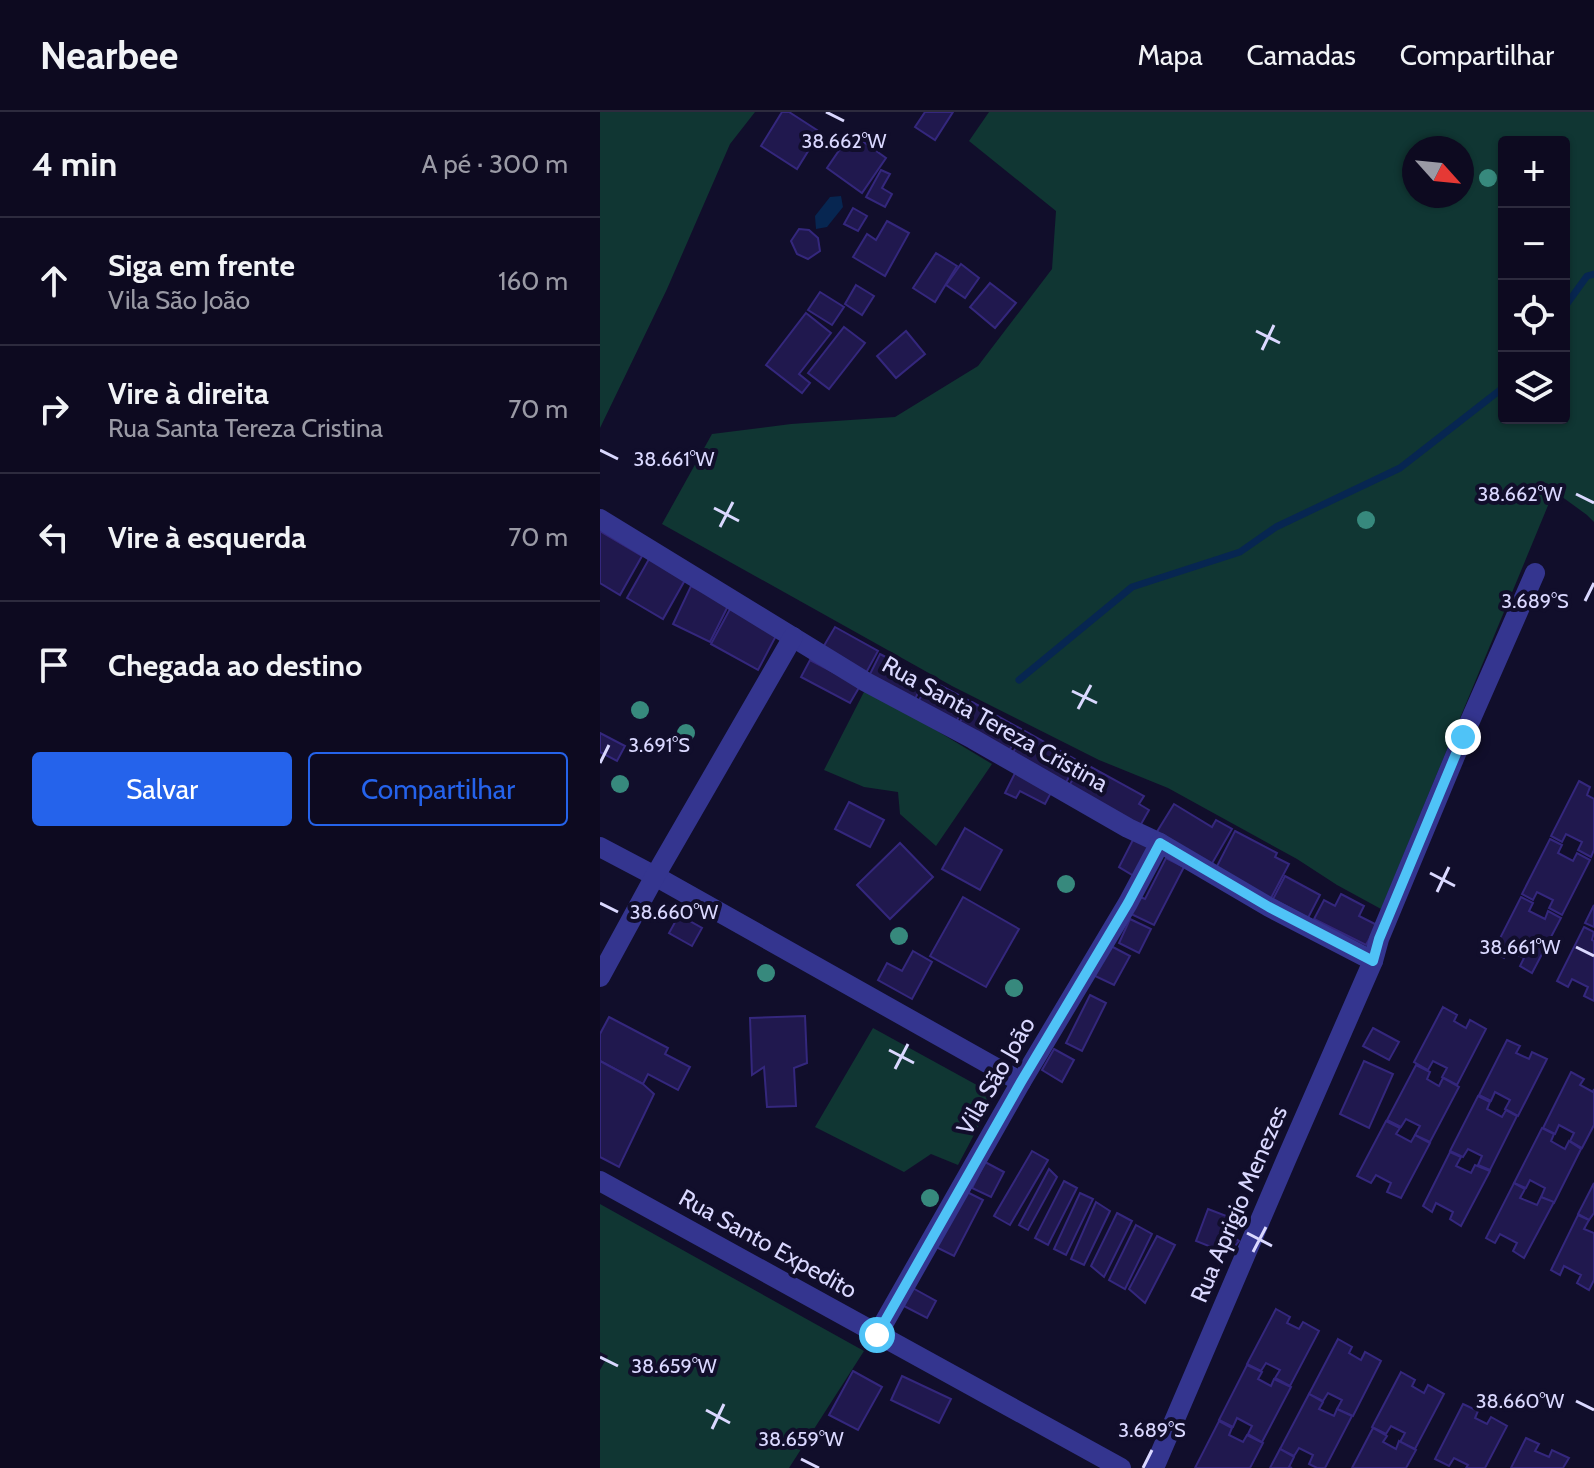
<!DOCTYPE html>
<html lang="pt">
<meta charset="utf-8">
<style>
body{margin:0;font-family:Cabin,sans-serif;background:#1b182d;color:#f1f3f6}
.controls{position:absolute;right:24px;top:24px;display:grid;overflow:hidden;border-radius:8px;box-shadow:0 2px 6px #0004}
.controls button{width:72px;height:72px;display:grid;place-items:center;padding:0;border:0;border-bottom:2px solid #2d2b3e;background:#0d0a20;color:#f1f3f6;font:40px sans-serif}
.compass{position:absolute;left:802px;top:24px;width:72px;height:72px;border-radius:50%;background:#0d0a20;box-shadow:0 2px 6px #0004;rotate:117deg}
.stop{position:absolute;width:24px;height:24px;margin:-18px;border:6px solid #4fc3f7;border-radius:50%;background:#fff}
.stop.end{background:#4fc3f7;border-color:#fff;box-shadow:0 2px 8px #0008}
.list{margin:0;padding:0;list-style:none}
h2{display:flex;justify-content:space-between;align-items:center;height:104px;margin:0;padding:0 32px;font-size:34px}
h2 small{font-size:26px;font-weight:400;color:#9a9aa5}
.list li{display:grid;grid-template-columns:52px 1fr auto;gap:24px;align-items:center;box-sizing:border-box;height:128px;padding:0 32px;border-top:2px solid #2d2b3e}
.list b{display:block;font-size:30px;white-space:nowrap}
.list p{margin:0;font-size:26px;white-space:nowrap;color:#9a9aa5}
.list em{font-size:26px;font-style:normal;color:#9a9aa5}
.actions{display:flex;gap:16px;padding:24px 32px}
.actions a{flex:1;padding:18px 0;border:2px solid #2563eb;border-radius:8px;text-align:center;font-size:28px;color:#2563eb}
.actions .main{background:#2563eb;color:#fff}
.icon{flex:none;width:44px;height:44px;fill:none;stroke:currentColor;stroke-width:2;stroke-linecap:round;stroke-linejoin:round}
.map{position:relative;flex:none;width:994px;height:1356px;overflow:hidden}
header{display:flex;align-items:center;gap:48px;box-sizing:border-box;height:112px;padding:0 40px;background:#0d0a20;border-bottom:2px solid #2d2b3e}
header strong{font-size:38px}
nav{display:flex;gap:44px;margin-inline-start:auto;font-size:28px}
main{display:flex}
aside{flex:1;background:#0d0a20}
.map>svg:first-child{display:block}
.green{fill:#103633;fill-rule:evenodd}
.water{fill:#072651}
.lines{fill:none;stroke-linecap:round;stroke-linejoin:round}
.stream{stroke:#072651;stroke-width:7}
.building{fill:#20184e;stroke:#34277d;stroke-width:2}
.minor{stroke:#34358f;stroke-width:20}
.tree{fill:#37897d}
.route{stroke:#4fc3f7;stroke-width:10}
.ticks{fill:none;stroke:#dad8ff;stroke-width:3}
.labels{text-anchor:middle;stroke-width:8;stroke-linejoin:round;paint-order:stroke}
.street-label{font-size:24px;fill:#dad8ff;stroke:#110e2b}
.ticks-label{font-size:20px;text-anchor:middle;fill:#dad8ff;stroke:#110e2b;stroke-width:8;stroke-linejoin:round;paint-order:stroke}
</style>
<header>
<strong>Nearbee</strong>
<nav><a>Mapa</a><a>Camadas</a><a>Compartilhar</a></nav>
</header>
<main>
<aside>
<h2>4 min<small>A pé · 300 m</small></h2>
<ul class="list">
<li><svg class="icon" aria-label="ahead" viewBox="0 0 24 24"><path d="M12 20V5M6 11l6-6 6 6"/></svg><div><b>Siga em frente</b><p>Vila São João</p></div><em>160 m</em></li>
<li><svg class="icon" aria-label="right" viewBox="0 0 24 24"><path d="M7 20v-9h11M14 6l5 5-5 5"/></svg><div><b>Vire à direita</b><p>Rua Santa Tereza Cristina</p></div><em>70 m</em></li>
<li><svg class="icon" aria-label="left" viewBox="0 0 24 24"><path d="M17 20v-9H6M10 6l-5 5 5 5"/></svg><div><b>Vire à esquerda</b></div><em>70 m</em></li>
<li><svg class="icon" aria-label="arrive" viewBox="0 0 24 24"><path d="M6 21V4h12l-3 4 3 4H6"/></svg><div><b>Chegada ao destino</b></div></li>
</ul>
<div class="actions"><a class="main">Salvar</a><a>Compartilhar</a></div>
</aside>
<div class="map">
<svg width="994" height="1356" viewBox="0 0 994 1356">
<rect width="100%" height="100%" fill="#110e2b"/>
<g class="green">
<polygon points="0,0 155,0 130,32 67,177 0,316"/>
<path d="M389,0H994V410L987,403L954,379L781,797L737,773L697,747L568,676L499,648L352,574L62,412L112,322L191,312L295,305L378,254L452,157L456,99L369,29ZM904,30H964V306H904ZM814,36H862V84H814Z"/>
<polygon points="266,576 392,652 336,734 300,702 298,680 264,675 224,658"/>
<polygon points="273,916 395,983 358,1053 331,1042 304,1060 215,1015"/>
<polygon points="0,1092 264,1239 189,1356 0,1356 0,1258 8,1244 0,1240"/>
</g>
<polygon class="water" points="241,84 243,95 227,115 216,117 215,104 230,85"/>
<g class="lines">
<g class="stream">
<polyline points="964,196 987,164 994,162"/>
<polyline points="419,568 532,475 640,440 676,415 800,356 904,275"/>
</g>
</g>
<g class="building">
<polygon points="182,0 189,0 220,20 197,57 161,34"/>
<polygon points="325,0 353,0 335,28 315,15"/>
<polygon points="251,21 286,46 262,81 227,56"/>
<polygon points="281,58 290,62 282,76 292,82 285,95 266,85"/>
<polygon points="253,96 267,104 258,119 244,112"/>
<polygon points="287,109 309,121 285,164 253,145 267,122 276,128"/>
<polygon points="199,117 209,118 218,126 220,139 208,147 197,142 191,129"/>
<polygon points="336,141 357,154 335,190 313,176"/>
<polygon points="361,152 379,166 365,186 346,173"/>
<polygon points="390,171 416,191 395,216 370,195"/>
<polygon points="256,173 274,184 262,203 245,192"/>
<polygon points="220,180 244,195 232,213 208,198"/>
<polygon points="206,201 231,221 199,262 210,271 202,281 166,253"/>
<polygon points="244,215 265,231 229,277 208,261"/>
<polygon points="306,219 325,242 296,266 277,244"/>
<polygon points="0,419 42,444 20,483 0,471"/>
<polygon points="49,447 85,468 63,507 27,486"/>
<polygon points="91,474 129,492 110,530 73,512"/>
<polygon points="130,497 177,522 158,558 111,532"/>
<polygon points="235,515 278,539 266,561 222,537"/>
<polygon points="280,542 316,561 309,573 319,579 314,589 269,564"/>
<polygon points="210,548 260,574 250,591 201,565"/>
<polygon points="330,568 368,588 355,612 317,592"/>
<polygon points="372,590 421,617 408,641 358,613"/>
<polygon points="425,619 478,649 464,674 411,644"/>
<polygon points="0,621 25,634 17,649 0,640"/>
<polygon points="482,650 544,684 539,692 549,698 540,714 469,674"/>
<polygon points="417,657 454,675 445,692 420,679 416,686 405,681"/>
<polygon points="979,669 990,675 987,683 994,687 994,738 991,745 978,738 982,730 966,722 962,730 951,724"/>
<polygon points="249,690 284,708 270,735 235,717"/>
<polygon points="574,692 612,715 616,708 632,717 610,755 555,723"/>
<polygon points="365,716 402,738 380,778 342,757"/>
<polygon points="635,719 677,741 675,745 689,752 670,788 615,758"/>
<polygon points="536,722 552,731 534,764 519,755"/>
<polygon points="950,727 962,733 958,741 973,749 977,741 990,748 962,803 949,796 953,788 937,780 933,788 922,782"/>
<polygon points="300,731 333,765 290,807 257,773"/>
<polygon points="566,746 584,755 554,813 529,801 538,784 545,787"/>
<polygon points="685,764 720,783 708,806 673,787"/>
<polygon points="741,782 764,794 759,804 777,813 766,833 714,807 724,788 735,794"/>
<polygon points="363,785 419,817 386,875 330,844"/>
<polygon points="921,785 933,791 929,799 945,807 948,799 961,806 932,861 920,854 924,846 908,838 904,846 893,840"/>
<polygon points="994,793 994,815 985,811"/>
<polygon points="79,803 102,816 92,834 69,821"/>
<polygon points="530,807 551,817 539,841 519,831"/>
<polygon points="984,815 994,820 992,828 994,829 994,889 984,884 988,875 972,867 968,875 957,869"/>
<polygon points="509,833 530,844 514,873 493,863"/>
<polygon points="313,839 332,850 312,887 278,868 287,851 302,859"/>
<polygon points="490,883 506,891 482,939 466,931"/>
<polygon points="843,895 857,903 854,909 866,916 870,908 886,917 857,973 842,965 847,956 833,949 828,958 814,950"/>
<polygon points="205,904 207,951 194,956 196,994 167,995 164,955 152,963 150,906"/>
<polygon points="9,905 68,936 65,942 90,955 78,978 48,962 43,972 0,949 0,922"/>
<polygon points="773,916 799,930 789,948 763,934"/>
<polygon points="907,928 920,934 916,941 929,947 932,940 947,947 918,1004 905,997 910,988 895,980 891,989 879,983"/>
<polygon points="454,937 474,948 462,970 442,958"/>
<polygon points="0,949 43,972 54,982 19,1055 0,1045"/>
<polygon points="764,949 793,962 769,1016 740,1002"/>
<polygon points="816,953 830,960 827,967 839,974 843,966 859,975 830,1030 815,1023 820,1014 806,1007 801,1015 787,1008"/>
<polygon points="971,960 984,967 980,973 993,980 994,977 994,1013 982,1036 970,1029 974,1021 959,1013 955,1022 943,1016"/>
<polygon points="878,984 890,990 887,997 902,1005 906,998 917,1004 890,1058 878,1053 882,1044 868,1037 863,1045 850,1039"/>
<polygon points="786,1009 800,1016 796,1022 811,1030 815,1023 830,1031 801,1086 787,1080 791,1071 776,1063 771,1071 757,1064"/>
<polygon points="942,1016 954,1022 951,1029 965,1037 969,1029 981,1037 954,1091 941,1085 945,1076 930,1068 926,1076 914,1071"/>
<polygon points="432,1039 448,1048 410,1113 394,1104"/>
<polygon points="850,1040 861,1045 856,1054 871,1061 875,1053 890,1059 861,1114 850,1107 853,1100 836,1091 832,1100 823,1094"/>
<polygon points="385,1050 404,1060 391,1085 372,1076"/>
<polygon points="449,1057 457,1065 428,1118 419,1113"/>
<polygon points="464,1069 477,1076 448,1133 435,1126"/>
<polygon points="914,1071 925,1077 920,1086 937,1093 941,1085 954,1090 924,1146 913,1139 917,1131 900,1122 895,1131 886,1126"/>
<polygon points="994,1071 994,1101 989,1108 978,1102"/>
<polygon points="361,1077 383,1088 354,1144 332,1133"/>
<polygon points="480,1081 493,1087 466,1143 454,1137"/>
<polygon points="496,1090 510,1099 484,1153 471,1147"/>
<polygon points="608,1097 629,1105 624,1118 639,1129 629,1142 596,1129"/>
<polygon points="517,1101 532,1109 504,1165 491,1154"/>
<polygon points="978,1103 989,1108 984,1117 994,1121 994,1168 989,1178 977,1171 981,1163 964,1154 960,1163 951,1158"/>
<polygon points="536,1113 552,1122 525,1177 509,1168"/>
<polygon points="557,1124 575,1133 545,1191 529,1177"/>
<polygon points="309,1174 336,1189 327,1206 300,1192"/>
<polygon points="676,1197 690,1205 687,1211 699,1217 703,1210 719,1219 690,1274 675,1266 680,1258 666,1251 661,1259 647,1252"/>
<polygon points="738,1227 752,1235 749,1241 761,1248 765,1240 781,1249 753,1304 737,1297 742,1288 728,1281 723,1289 709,1282"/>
<polygon points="647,1253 662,1260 658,1267 671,1274 674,1267 691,1275 662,1330 648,1322 652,1314 637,1306 633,1315 619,1308"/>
<polygon points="253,1259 282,1275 258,1318 229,1303"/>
<polygon points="801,1260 815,1268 812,1274 824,1281 828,1273 844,1282 815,1337 800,1330 805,1321 791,1314 786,1322 772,1315"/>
<polygon points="302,1264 351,1287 339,1311 291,1288"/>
<polygon points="709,1282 723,1290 719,1297 734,1304 737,1297 752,1304 725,1356 717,1356 709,1352 713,1343 699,1336 694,1344 680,1337"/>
<polygon points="863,1292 878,1299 875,1306 887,1312 891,1305 907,1314 885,1356 866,1356 868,1353 854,1346 849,1354 835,1347"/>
<polygon points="619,1309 632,1316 629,1323 643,1330 647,1323 663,1331 650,1356 595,1356"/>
<polygon points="773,1316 787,1324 783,1330 796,1337 799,1329 816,1338 806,1356 752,1356"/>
<polygon points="926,1326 939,1332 935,1339 949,1345 952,1338 969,1346 963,1356 911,1356"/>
<polygon points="680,1337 694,1345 689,1355 692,1356 670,1356"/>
</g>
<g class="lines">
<g class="minor">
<polyline points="0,407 266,570 373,627 528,716 560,731 669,795 773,849"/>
<polyline points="0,735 55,764 421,970"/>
<polyline points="0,865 55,764 193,525"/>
<polyline points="0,1069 521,1356"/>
<polyline points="277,1223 421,970 528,791 560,731"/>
<polyline points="554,1356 686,1048 773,849 779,827 863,625 935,461"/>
</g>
</g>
<g class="tree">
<circle cx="888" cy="66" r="9"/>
<circle cx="766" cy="408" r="9"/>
<circle cx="40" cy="598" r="9"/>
<circle cx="86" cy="621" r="9"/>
<circle cx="20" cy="672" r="9"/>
<circle cx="466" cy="772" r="9"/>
<circle cx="299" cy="824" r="9"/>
<circle cx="166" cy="861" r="9"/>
<circle cx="414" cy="876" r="9"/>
<circle cx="330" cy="1086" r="9"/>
</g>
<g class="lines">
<polyline class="route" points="277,1223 421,970 528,791 560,731 669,795 773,849 779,827 863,625"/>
</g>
<path class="ticks" d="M226,0L244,9M656,219L680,231M662,238L674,213M0,338L18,347M976,382L994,391M114,396L139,409M120,415L133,390M985,489L994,471M472,579L497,591M478,597L491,573M0,651L9,633M830,761L855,774M837,780L849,755M0,791L18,800M976,835L994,844M289,938L314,951M295,957L308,932M647,1121L672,1134M653,1140L666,1115M0,1245L18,1254M976,1289L994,1298M106,1298L130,1311M112,1317L124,1292M201,1347L219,1356M543,1356L552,1338"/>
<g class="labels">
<g class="street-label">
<text transform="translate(395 612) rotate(29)" y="8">Rua Santa Tereza Cristina</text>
<text transform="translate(396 964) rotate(-60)" y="8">Vila São João</text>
<text transform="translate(639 1092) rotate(-67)" y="8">Rua Aprigio Menezes</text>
<text transform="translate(168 1132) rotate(29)" y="8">Rua Santo Expedito</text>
</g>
</g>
<g class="ticks-label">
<text x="244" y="36">38.662°W</text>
<text x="74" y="354">38.661°W</text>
<text x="920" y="389">38.662°W</text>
<text x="935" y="496">3.689°S</text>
<text x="59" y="640">3.691°S</text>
<text x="74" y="807">38.660°W</text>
<text x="920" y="842">38.661°W</text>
<text x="74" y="1261">38.659°W</text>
<text x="920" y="1296">38.660°W</text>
<text x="552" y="1325">3.689°S</text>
<text x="201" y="1334">38.659°W</text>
</g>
</svg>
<div class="controls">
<button>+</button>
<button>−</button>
<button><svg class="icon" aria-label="locate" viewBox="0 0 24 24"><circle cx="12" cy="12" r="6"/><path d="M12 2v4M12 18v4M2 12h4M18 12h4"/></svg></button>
<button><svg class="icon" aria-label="layers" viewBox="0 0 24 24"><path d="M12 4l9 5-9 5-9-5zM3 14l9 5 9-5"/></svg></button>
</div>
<svg class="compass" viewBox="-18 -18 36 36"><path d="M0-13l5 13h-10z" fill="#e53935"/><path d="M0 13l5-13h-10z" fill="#9a9aa5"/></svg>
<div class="stop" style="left:277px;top:1223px"></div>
<div class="stop end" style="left:863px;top:625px"></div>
</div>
</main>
